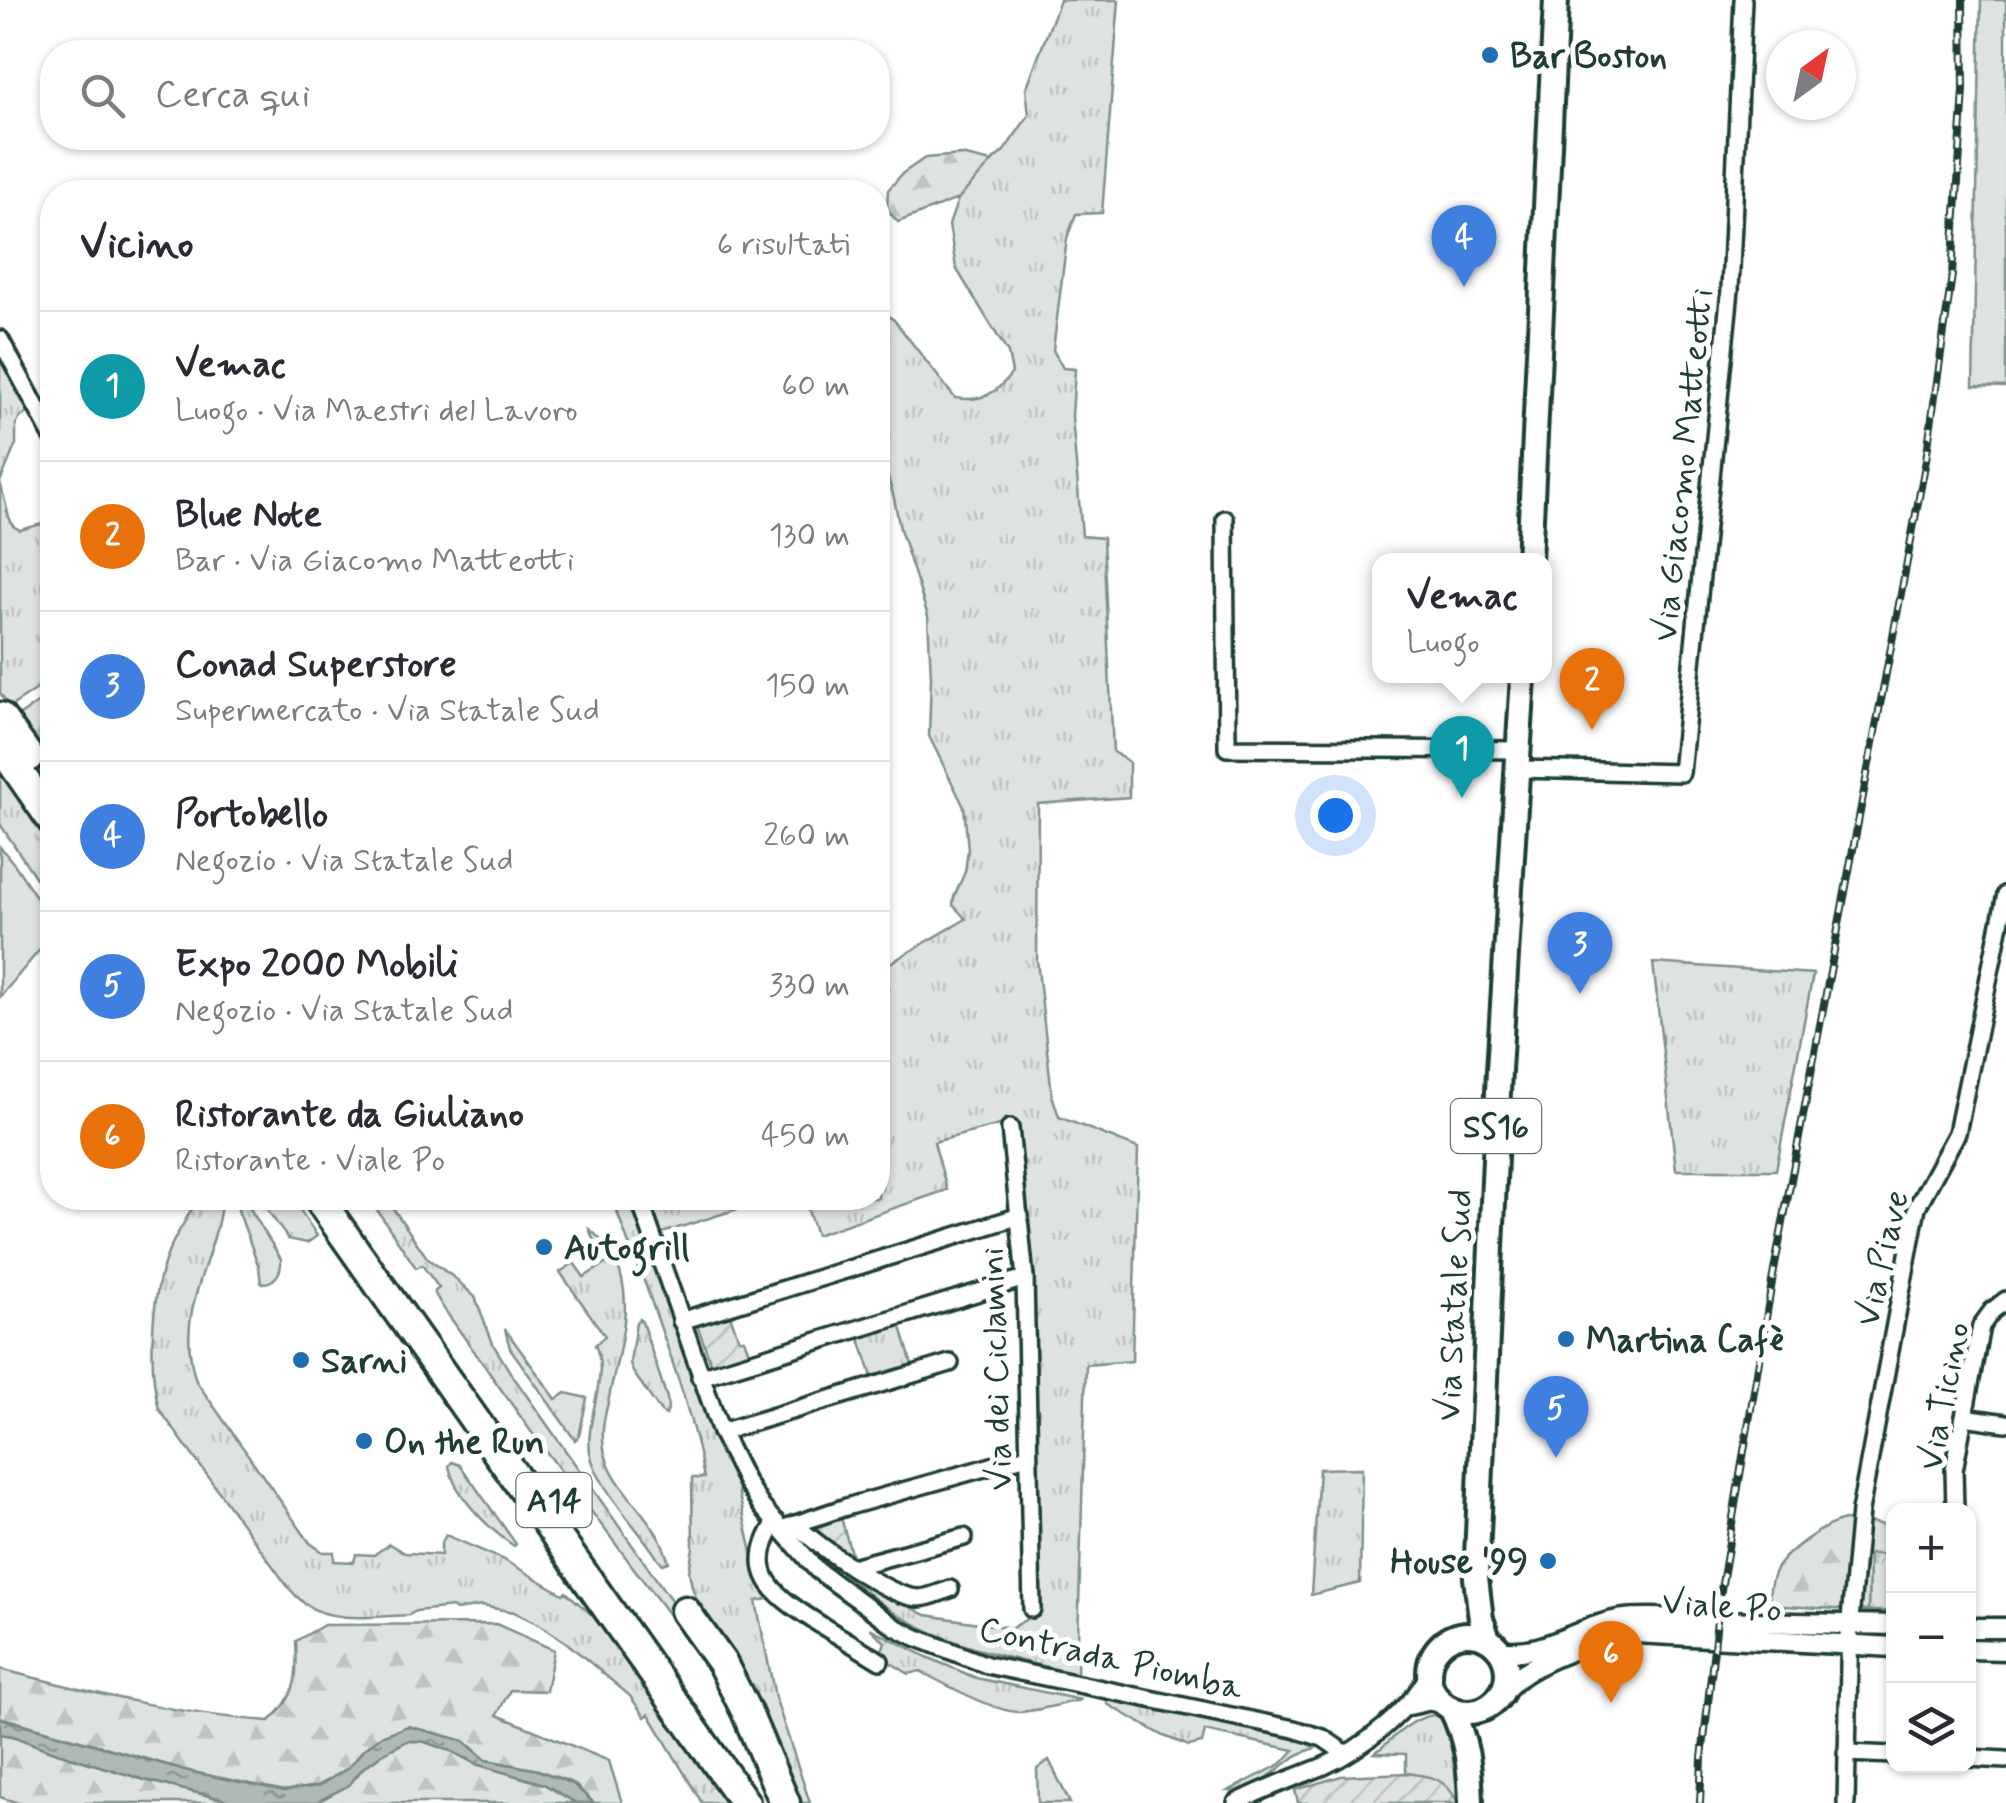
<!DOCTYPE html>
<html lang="it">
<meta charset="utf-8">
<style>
body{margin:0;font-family:Mynerve,sans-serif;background:#f2f2f3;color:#2b2b33}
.controls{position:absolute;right:30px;bottom:30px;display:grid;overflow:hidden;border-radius:20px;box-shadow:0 2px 8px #0004}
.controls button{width:90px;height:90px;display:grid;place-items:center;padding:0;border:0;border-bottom:2px solid #e1e1e2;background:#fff;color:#2b2b33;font:50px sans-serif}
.compass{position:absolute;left:1766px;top:30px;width:90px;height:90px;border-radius:50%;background:#fff;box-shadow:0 2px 8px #0004;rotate:33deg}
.you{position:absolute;left:1335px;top:815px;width:35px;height:35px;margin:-25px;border:8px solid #fff;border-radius:50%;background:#1a73e8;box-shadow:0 0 0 15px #1a73e833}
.badge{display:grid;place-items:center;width:65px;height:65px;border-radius:50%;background:#2563eb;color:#fff;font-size:32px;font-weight:700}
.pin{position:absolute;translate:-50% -82px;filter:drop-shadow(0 2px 5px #0008)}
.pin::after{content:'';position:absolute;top:52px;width:35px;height:30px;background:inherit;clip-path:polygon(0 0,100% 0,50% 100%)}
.popup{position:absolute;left:1372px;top:553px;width:180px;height:130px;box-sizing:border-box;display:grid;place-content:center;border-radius:20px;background:#fff;filter:drop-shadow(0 2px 8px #0005);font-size:32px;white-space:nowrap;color:#7c7c81}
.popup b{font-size:38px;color:#2b2b33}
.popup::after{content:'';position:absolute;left:50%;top:100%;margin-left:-20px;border:20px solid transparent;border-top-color:#fff}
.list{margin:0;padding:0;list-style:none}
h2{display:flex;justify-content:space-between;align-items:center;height:130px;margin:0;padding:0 40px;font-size:42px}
h2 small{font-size:32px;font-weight:400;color:#7c7c81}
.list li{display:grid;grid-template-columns:65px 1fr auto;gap:30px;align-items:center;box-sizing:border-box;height:150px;padding:0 40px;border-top:2px solid #e1e1e2}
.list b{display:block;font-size:38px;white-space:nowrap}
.list p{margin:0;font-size:32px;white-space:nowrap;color:#7c7c81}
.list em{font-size:32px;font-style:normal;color:#7c7c81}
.icon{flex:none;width:55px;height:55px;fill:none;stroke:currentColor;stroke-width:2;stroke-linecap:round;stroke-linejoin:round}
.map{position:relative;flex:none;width:2006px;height:1803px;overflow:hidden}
.search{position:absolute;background:#fff;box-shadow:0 2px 8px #0004;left:40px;top:40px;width:850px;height:110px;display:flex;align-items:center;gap:25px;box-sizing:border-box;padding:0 35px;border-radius:40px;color:#7c7c81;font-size:38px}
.panel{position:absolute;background:#fff;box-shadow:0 2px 8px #0004;left:40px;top:180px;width:850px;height:1030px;border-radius:40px}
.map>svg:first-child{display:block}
.grass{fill:url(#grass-tufts);stroke:#7e908b;stroke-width:2.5}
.forest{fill:url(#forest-firs);stroke:#7e908b;stroke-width:2.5}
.garden{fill:url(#garden-furrows);stroke:#7e908b;stroke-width:2.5}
.pitch{fill:#dee3e2;stroke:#7e908b;stroke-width:2.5}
.water{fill:url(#water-ripples);stroke:#758883;stroke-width:2.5}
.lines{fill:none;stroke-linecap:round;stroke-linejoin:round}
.minor-casing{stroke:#1f3d34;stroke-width:22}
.tertiary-casing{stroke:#1f3d34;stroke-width:25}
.primary-casing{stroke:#1f3d34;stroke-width:30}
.motorway-casing{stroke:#1f3d34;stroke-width:35}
.minor{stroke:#fff;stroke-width:15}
.tertiary{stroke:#fff;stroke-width:18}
.primary{stroke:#fff;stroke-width:22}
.motorway{stroke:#fff;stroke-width:28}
.rail-casing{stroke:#1f3d34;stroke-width:8}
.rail{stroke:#fff;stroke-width:4;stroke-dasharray:11;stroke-linecap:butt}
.poi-dot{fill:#1f6fb2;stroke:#fff;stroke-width:4}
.labels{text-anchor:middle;stroke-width:10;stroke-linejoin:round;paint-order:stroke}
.shield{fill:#fff;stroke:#627771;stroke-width:2.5}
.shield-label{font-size:32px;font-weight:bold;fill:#1f3d34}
.poi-label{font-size:35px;font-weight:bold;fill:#1f3d34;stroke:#fff;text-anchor:start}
.street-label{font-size:35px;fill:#1f3d34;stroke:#fff}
</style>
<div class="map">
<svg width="2006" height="1803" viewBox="0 0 2006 1803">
<defs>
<pattern id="grass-tufts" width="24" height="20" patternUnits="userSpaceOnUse" patternTransform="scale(2.5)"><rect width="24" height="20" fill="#dee3e2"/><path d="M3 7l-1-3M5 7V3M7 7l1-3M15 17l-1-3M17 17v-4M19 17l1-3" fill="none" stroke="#bec4c2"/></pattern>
<pattern id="forest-firs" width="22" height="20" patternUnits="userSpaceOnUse" patternTransform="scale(2.5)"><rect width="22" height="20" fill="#dee3e2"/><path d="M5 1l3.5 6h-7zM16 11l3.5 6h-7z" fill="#bec4c2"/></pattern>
<pattern id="garden-furrows" width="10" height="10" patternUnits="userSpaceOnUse" patternTransform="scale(2.5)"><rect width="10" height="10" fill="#dee3e2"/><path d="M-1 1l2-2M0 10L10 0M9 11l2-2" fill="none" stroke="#bec4c2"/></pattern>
<pattern id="water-ripples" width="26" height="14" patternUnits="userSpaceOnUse" patternTransform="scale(2.5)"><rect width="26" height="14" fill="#afbab7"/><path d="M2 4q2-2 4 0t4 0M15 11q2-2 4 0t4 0" fill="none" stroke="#8e9896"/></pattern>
</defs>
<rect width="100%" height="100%" fill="#fff"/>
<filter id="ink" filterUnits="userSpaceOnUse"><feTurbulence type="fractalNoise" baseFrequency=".01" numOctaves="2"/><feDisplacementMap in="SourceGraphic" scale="20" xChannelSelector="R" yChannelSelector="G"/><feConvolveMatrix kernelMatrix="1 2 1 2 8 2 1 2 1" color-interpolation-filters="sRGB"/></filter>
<g filter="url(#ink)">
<g class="grass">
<path d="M1060,0H1119L1102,213L1076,214L1067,238L1053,350L1063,368L1075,369L1072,416L1082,536L1103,538L1113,752L1129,762V797L1038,804L1037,960L1052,1095L1059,1117L1138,1148L1132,1361L1086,1365L1077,1674C1015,1660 947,1646 892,1611C862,1591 834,1565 806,1542L851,1575L926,1615L1012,1628L1038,1612L1032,1280L1015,1121L934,1142L947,1190L816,1235L804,1198H878V970L966,919L953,905L954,897L965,872L968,849L964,807L929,736L931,677L928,616L900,529L894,498L878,444V309L894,320L955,398C982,402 996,394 1012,373L1008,353L956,268L949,225L958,199L983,169L1004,151L1029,115L1026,89Z"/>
<polygon points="0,352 32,411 21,417 16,424 16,444 0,482 9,517 13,526 20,530 46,523 52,512 52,679 10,707 0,693"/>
<polygon points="0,758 52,831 52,902 0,824"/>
<polygon points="1653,963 1813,974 1776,1170 1676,1170"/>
<path d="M196,1198H222C215,1265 173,1309 196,1381L310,1543L323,1552H334V1561L354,1562L356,1554L374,1555L389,1544L405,1553L441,1555V1544L446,1535L504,1560L563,1594L566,1592L592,1615L613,1642L730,1803H702L649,1714L645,1717L630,1696L567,1643L542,1626L514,1612L482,1606L456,1610L452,1607L416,1611L409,1615C377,1616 333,1624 305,1604C299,1599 293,1593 288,1587L159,1409C148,1367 151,1294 168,1253C175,1234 190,1217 196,1198Z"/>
<path d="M241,1198L246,1202L281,1259C282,1272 275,1284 261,1283L259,1267L238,1210L237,1202Z"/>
<polygon points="259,1198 292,1198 317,1236 307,1243 288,1239"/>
<polygon points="369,1198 386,1198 428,1259 456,1279 475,1297 494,1346 510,1372 712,1658 715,1676 530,1430 442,1306 434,1292 439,1288 422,1265 416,1268"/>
<path d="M612,1198H629L642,1229L683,1354L728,1468L737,1486L756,1570L774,1598L756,1601L775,1697L810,1803H796L705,1620L692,1587L689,1571L693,1548L692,1478H704C692,1411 667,1347 645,1283L638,1269Z"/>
<polygon points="645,1198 759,1198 756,1199 757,1203 659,1234"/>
<path d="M589,1229C599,1236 607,1247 614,1258C638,1302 616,1358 608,1403C604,1418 601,1432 604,1449C610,1483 645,1510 661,1541C664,1547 666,1555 669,1562L663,1564L656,1556C638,1528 595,1484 590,1452C585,1418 610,1375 595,1345L605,1336L560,1272L574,1263L584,1277L608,1262L599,1248H597Z"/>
<polygon points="639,1319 642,1322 667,1398 668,1410 666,1415 661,1412 633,1372 630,1363 636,1322"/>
<polygon points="899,1320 913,1368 873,1380 858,1333"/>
<polygon points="505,1329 556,1399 566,1393 587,1398 579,1436 575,1440 510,1348"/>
<path d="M452,1462L460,1465L516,1544L514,1546C490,1530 454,1495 449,1466Z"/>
<polygon points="1362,1468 1360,1583 1311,1595 1319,1469"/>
<polygon points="1869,1554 1893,1554 1893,1611 1868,1611"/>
<path d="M870,1628L927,1657L976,1678L1081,1700C1064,1703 1034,1712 1017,1712C993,1711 942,1683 920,1671L909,1674L880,1656L885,1642Z"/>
<path d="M1108,1700L1299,1738L1315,1748C1308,1751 1299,1753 1293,1758C1274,1773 1253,1792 1228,1791L1281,1764L1294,1750L1205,1731L1202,1743L1189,1746L1164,1736L1107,1704Z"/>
<path d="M1436,1715L1447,1719L1457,1733L1459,1803C1447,1784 1429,1776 1406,1773V1754L1375,1753C1393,1739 1412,1716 1436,1715Z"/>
</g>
<g class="forest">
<polygon points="961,155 992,162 958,199 898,222 887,210 888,190 903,173 925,158"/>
<polygon points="52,693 52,767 17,717"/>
<path d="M1844,1520L1869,1522L1893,1527V1554H1869L1868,1611L1769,1605C1769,1595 1770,1582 1774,1573C1783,1553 1823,1525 1844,1520Z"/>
<path d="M496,1624L554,1650L546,1691L510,1690L497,1715L609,1761L622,1803H594L573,1783L538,1770L486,1760L464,1741L433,1732L364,1749L348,1768L318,1786L284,1791L192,1772L0,1717V1669C89,1692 178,1715 270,1721C297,1696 298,1677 296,1641L324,1625Z"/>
<polygon points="0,1734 13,1736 51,1751 145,1780 238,1803 18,1803 0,1797"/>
<polygon points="407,1741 422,1741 451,1751 476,1764 544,1784 576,1803 315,1803 349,1785 362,1769 382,1754"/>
<polygon points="1049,1760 1070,1803 1038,1803 1037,1769"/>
</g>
<g class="garden">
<polygon points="728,1310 739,1339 744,1339 750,1355 712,1366 695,1319"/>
<polygon points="840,1514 851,1553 843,1555 818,1536 815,1521"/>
<path d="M1406,1773C1432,1776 1446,1778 1458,1803H1298L1295,1790L1341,1776Z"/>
</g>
<g class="pitch">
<polygon points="1981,0 2006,0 2006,387 1973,386"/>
<polygon points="0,847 15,865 52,921 52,935 0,997"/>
</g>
<polygon class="water" points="0,1718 192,1772 284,1791 318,1786 348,1768 364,1749 383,1735 408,1726 464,1741 486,1760 538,1770 573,1784 594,1803 576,1803 544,1784 476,1764 451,1751 422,1741 407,1741 382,1754 362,1769 349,1785 315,1803 238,1803 145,1780 51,1751 13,1736 0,1734"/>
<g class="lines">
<g class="minor-casing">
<g id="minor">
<polyline points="0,339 52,436"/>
<polyline points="1225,519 1227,748 1520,750"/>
<polyline points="1519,769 1681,773 1730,290 1743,0"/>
<polyline points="1010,1128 1025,1278 1032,1609"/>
<polyline points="639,1198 721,1432 746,1482 762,1507 817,1570 895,1627 915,1637 987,1665 1294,1729 1323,1738 1346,1754"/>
<polyline points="681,1321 1020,1216"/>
<polyline points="700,1377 1025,1278"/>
<polyline points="1964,1417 2006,1423"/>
<polyline points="721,1432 950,1363"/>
<polyline points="1955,1510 1954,1470 1981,1326 1992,1311 2006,1300"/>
<path d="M776,1522C743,1572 773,1594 813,1620C835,1634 858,1647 880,1661"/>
<path d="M795,1524C817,1545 890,1598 919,1598C929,1598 941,1592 950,1589"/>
<polyline points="781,1529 846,1507 1027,1456"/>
<polyline points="852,1567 964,1537"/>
<polyline points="1407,1707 1429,1702 1446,1705"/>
<polyline points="1846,1753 1894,1755"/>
<polyline points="1968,1758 2006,1760"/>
<path d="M1236,1803C1264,1788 1294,1778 1324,1766C1363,1748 1410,1711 1429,1673"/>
<polyline points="1846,1803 1850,1620 1860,1511 1917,1207 1957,1133 2006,894"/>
</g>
</g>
<g class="tertiary-casing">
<g id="tertiary">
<polyline points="1968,1628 2006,1628"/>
<polyline points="1968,1649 2006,1650"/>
<path d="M1500,1650C1545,1658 1581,1624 1625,1619C1658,1616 1691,1620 1724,1621C1781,1623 1837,1624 1894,1625"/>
<path d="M1502,1693C1508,1687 1514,1680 1520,1676C1546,1657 1605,1636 1636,1633L1894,1647"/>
</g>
</g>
<g class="primary-casing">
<g id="primary">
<polyline points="1529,560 1556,0"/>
<circle cx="1468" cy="1673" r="39"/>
<polyline points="1488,1639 1481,1619 1476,1578 1499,1070 1523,676"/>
<path d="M1451,1708C1467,1741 1470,1767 1471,1803"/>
</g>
</g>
<g class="motorway-casing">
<g id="motorway">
<polyline points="0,717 29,757"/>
<polyline points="0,745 52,820"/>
<polyline points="318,1198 745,1803"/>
<polyline points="685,1611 722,1663 746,1711 785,1803"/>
</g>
</g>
<use href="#minor" class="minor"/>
<use href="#tertiary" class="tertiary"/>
<use href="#primary" class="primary"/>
<use href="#motorway" class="motorway"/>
<g class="rail-casing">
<polyline id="rail" points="1700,1803 1702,1758 1719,1602 1773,1276 1926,460 1952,275 1964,90 1963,0"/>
</g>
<use href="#rail" class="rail"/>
</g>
</g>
<g class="poi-dot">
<circle cx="1490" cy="55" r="10"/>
<circle cx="544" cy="1247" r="10"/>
<circle cx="1566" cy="1339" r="10"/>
<circle cx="301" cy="1360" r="10"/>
<circle cx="364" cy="1441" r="10"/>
<circle cx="1548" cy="1561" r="10"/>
</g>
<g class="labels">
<g class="shield">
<rect x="1451" y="1099" width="90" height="54" rx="8"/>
<rect x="516.5" y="1473" width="75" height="54" rx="8"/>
</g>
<g class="shield-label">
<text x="1496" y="1137">SS16</text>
<text x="554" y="1511">A14</text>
</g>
<g class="poi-label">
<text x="1510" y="67">Bar Boston</text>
<text x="564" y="1259">Autogrill</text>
<text x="1586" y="1351">Martina Cafè</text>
<text x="321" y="1372">Sarni</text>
<text x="384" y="1453">On the Run</text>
<text x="1528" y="1573" text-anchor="end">House '99</text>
</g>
<g class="street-label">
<text transform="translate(1682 465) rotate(-84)" y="12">Via Giacomo Matteotti</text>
<text transform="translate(1881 1258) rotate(-77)" y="12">Via Piave</text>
<text transform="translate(1453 1305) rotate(-87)" y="12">Via Statale Sud</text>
<text transform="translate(995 1369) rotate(-92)" y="12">Via dei Ciclamini</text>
<text transform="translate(1943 1396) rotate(-79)" y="12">Via Ticino</text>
<text transform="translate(1722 1605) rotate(4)" y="12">Viale Po</text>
<text transform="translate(1111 1657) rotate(13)" y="12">Contrada Piomba</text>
</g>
</g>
</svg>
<div class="controls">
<button>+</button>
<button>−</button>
<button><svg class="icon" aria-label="layers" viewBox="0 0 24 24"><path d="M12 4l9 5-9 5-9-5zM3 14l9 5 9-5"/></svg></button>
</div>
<svg class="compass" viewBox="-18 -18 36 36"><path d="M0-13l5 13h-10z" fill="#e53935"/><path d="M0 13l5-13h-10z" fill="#7c7c81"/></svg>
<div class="you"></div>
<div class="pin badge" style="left:1462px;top:798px;background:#0f9aa8">1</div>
<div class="popup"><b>Vemac</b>Luogo</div>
<div class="pin badge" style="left:1592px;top:730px;background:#e8710a">2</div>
<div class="pin badge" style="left:1580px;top:994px;background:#3f7fe0">3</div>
<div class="pin badge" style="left:1464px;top:287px;background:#3f7fe0">4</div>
<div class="pin badge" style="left:1556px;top:1458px;background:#3f7fe0">5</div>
<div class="pin badge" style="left:1611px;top:1703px;background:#e8710a">6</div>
<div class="search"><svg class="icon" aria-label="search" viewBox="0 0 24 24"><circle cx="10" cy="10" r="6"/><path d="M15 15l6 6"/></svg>Cerca qui</div>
<section class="panel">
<h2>Vicino<small>6 risultati</small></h2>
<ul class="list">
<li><span class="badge" style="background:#0f9aa8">1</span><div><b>Vemac</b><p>Luogo · Via Maestri del Lavoro</p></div><em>60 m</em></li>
<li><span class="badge" style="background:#e8710a">2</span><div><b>Blue Note</b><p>Bar · Via Giacomo Matteotti</p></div><em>130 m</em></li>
<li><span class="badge" style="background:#3f7fe0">3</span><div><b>Conad Superstore</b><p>Supermercato · Via Statale Sud</p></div><em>150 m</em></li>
<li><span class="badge" style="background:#3f7fe0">4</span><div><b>Portobello</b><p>Negozio · Via Statale Sud</p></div><em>260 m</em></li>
<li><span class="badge" style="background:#3f7fe0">5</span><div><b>Expo 2000 Mobili</b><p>Negozio · Via Statale Sud</p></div><em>330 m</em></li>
<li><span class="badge" style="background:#e8710a">6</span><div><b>Ristorante da Giuliano</b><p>Ristorante · Viale Po</p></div><em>450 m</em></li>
</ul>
</section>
</div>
